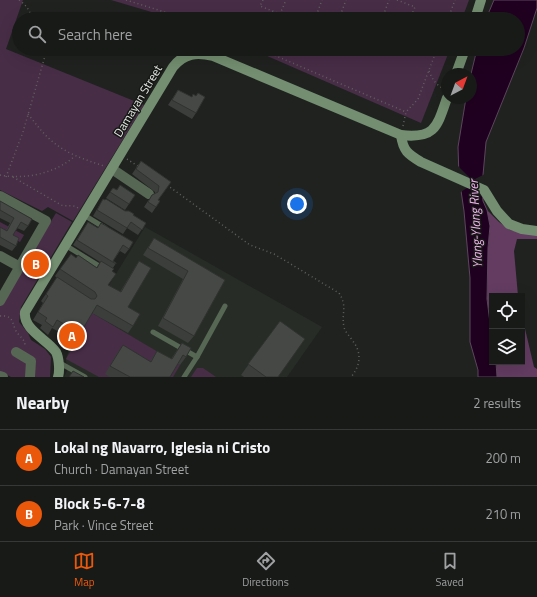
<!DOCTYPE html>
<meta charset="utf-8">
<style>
body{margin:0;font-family:"Titillium Web",sans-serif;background:#252725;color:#f1f3f6}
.controls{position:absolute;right:12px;bottom:12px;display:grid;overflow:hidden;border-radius:0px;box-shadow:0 4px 16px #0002}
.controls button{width:36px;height:36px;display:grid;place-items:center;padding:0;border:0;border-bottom:1px solid #363837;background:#181a18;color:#f1f3f6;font:20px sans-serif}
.compass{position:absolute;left:441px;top:68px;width:36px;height:36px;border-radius:50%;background:#181a18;box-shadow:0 4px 16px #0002;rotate:41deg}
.you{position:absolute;left:297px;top:204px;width:14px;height:14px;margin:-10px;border:3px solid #fff;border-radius:50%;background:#1a73e8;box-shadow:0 0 0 6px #1a73e833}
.badge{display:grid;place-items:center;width:26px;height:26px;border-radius:50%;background:#ea580c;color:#fff;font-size:13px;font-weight:700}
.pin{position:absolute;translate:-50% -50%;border:2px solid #fff;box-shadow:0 1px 4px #0006}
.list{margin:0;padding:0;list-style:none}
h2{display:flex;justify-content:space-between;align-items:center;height:52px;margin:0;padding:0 16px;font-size:17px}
h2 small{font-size:13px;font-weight:400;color:#9fa1a2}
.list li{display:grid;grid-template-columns:26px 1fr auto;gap:12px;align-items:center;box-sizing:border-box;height:56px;padding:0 16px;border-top:1px solid #363837}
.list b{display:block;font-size:15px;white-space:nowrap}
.list p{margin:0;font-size:13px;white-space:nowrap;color:#9fa1a2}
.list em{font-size:13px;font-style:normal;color:#9fa1a2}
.icon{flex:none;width:22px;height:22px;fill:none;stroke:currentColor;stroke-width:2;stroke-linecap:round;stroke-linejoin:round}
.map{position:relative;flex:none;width:537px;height:377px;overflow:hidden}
.search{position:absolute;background:#181a18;box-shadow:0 4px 16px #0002;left:12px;right:12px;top:12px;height:44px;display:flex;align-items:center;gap:10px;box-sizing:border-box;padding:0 14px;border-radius:22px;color:#9fa1a2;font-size:15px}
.sheet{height:164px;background:#181a18}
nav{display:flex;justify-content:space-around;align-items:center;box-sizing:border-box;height:56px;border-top:1px solid #363837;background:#181a18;font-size:11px;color:#9fa1a2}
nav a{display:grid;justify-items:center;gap:2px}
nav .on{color:#ea580c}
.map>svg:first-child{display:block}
.built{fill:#272d26}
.green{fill:#482d47}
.forest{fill:#643c62}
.water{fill:#200020;stroke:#5c465c}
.pier{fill:#202220}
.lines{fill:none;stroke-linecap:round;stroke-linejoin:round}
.path{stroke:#5f615f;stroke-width:1.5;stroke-dasharray:1 3;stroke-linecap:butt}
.lane{stroke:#566754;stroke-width:5}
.street{stroke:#566754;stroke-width:10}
.secondary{stroke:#738e70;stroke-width:10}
.wall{fill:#3b3e3b}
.building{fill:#454845;stroke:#303230}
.labels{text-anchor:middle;stroke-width:3;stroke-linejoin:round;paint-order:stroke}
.street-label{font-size:12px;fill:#e8eae8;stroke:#171916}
.water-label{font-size:13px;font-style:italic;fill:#f5b3f1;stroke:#171916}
</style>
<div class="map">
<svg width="537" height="377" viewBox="0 0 537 377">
<rect width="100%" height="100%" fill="#202220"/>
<polygon class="built" points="145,227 322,327 287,377 64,377 67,371 66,359 69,350"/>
<g class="green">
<polygon points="0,0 23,0 6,49 144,105 73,221 48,207 42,211 0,190"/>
<polygon points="111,0 469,0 462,19 175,19"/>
<polygon points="251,49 450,49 421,123"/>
<polygon points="56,213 72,222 21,307 19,322 28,333 31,340 45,349 51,357 50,377 11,377 0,371 0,305"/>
<polygon points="0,222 24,235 20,242 0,231"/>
<polygon points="92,313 180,365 173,377 99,377 66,359"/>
<polygon points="197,368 203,368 216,377 191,377"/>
</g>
<g class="forest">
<polygon points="487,210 499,222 510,230 537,235 537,239 517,239 514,251 518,296 492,296 492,339 487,299 488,248 490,226"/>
<polygon points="522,316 534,367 537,369 537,377 497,377 496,362 522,362"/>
</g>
<polygon class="water" points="494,0 537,0 537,8 524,48 486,142 482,186 483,201 487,210 490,226 488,248 487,299 492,339 492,362 496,362 497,377 478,377 478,370 470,342 470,278 464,211 459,177 458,147 466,98 471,98 471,74 477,49 518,49 518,19 486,19"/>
<polygon class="pier" points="457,165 470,178 475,179 485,174 483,198 473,188 467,188 459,193"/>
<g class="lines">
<g class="path">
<path d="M19,0C26,5 30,10 32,19"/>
<polyline points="126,0 187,19"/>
<polyline points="263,0 260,6 280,14 286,0"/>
<polyline points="397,0 415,7 410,19"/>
<polyline points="56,19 57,14"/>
<polyline points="315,19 322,0"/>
<polyline points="339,19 346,0"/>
<polyline points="382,19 389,0"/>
<polyline points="448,19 455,0"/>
<polyline points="260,49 406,112"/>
<polyline points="380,49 397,55 399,49"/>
<path d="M429,71C432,79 436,85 444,89"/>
<path d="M28,114C36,124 43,134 53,142C67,154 86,160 104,166"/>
<polyline points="403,126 406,112 418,99 437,49"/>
<polyline points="127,159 139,167"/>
<path d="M0,175C26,180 56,173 75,156"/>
<polyline points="6,177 23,132 47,49"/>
<path d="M13,177L61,205C67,207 73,204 78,208"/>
<path d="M167,185L250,245L274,254L339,293C348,307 341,313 344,327C345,332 349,335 352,340C362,352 361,365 351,377"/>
<path d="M0,316C12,315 12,321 15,329C18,336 25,338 25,346"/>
</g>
<g class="lane">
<polyline points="84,215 105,228"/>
<polyline points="65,245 104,269"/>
<polyline points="153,332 197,357"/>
<polyline points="58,362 85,377"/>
<polyline points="184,377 197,357 225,306"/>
</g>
<g class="street">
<polyline points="112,169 149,194"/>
<polyline points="0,196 46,221 0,301"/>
<polyline points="0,256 20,267"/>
<polyline points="16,352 31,361 30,377"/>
<polyline points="0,376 3,377"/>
</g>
<g class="secondary">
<polyline points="475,19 481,0"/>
<polyline points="456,74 465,49"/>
<path d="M401,135C403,151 408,154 421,162L484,190L497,211L509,224L522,229L537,231"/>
<path d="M58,377C60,371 59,358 56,352C47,339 23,330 25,312L173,67C184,53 197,52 213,56L401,135C435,139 437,127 447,98"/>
</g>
</g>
<g class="wall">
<polygon points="178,90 191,97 196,96 198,93 196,113 192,119 168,105"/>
<polygon points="141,161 171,182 158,200 160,201 152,213 144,207 152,195 155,194 155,192 132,174"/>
<polygon points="113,188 116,190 135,195 125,210 106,198"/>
<polygon points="103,199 133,215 146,223 138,235 127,228 123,234 93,216"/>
<polygon points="0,201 28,226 24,231 17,228 13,235 16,246 12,251 0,245 0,227 6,230 10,223 0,218"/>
<polygon points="88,222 98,228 101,223 129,249 125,254 120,251 113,261 116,263 113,268 108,285 120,292 139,261 128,307 133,326 128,333 92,313 69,349 61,344 66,336 52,328 48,335 40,328 42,325 33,320 43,303 41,301 57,278 55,276 60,269 76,258 96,268 100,262 73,245"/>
<polygon points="154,238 225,280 194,336 188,343 158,326 183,279 143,255"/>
<polygon points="280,321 278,377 244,377 241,375"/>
<polygon points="182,343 186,357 180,365 178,364 170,377 110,377 105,374 117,353 123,345 150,361 157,351 171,359"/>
</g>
<g class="building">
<polygon points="178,90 192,97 193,94 196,96 198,93 205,97 196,113 172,100"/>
<polygon points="141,161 171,182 158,200 160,201 156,207 148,202 152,195 158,192 159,186 136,169"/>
<polygon points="120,185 135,195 129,204 110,192 113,188 117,190"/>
<polygon points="103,199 105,200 106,199 125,211 129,211 134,214 133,215 146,223 142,230 131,222 127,228 97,210"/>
<polygon points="0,201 32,219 28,226 21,222 13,235 19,238 16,246 0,237 0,227 7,231 14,218 0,210"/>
<polygon points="88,222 98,228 101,223 133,242 129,249 123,245 113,261 116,263 116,264 77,240"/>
<polygon points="154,238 225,280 194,336 163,318 188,271 148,248"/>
<polygon points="71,254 76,258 78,255 97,268 101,261 114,269 112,271 116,274 108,285 121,292 139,261 151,268 128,307 140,314 133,326 97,305 75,342 66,336 71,328 57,320 53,327 45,321 47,318 38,312 48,296 46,294 57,277 91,299 95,299 97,296 95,292 60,269"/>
<polygon points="280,321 305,339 278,377 266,377 248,364"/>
<polygon points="182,343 191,348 186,357 183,355 170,377 130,377 110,366 123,345 151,362 157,351 172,359"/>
<polygon points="73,371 84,377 69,377"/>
</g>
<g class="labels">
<g class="street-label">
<text transform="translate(138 101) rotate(-59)" y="4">Damayan Street</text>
</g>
<g class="water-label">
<text transform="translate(475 224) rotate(-93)" y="5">Ylang-Ylang River</text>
</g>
</g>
</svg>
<div class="controls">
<button><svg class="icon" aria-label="locate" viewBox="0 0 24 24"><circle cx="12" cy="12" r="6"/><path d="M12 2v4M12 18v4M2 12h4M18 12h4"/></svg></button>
<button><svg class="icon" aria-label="layers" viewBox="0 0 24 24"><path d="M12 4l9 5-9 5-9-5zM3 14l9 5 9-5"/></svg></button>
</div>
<svg class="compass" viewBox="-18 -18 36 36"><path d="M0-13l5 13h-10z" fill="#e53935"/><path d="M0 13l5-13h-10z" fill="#9fa1a2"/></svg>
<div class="you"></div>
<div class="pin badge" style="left:72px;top:336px">A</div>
<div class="pin badge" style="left:36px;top:264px">B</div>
<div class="search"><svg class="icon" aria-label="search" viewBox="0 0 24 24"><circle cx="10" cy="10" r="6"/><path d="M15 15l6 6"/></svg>Search here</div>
</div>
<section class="sheet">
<h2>Nearby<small>2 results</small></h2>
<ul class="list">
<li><span class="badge">A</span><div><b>Lokal ng Navarro, Iglesia ni Cristo</b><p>Church · Damayan Street</p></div><em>200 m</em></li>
<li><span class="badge">B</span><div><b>Block 5-6-7-8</b><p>Park · Vince Street</p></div><em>210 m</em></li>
</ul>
</section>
<nav>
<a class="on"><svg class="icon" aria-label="map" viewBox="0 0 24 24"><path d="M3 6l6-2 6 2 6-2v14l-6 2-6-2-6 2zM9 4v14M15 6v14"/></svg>Map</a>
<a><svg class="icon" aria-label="directions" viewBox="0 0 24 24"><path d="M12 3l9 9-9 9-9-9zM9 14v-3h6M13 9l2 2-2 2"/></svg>Directions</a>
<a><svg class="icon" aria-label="saved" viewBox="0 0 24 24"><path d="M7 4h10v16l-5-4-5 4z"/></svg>Saved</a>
</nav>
